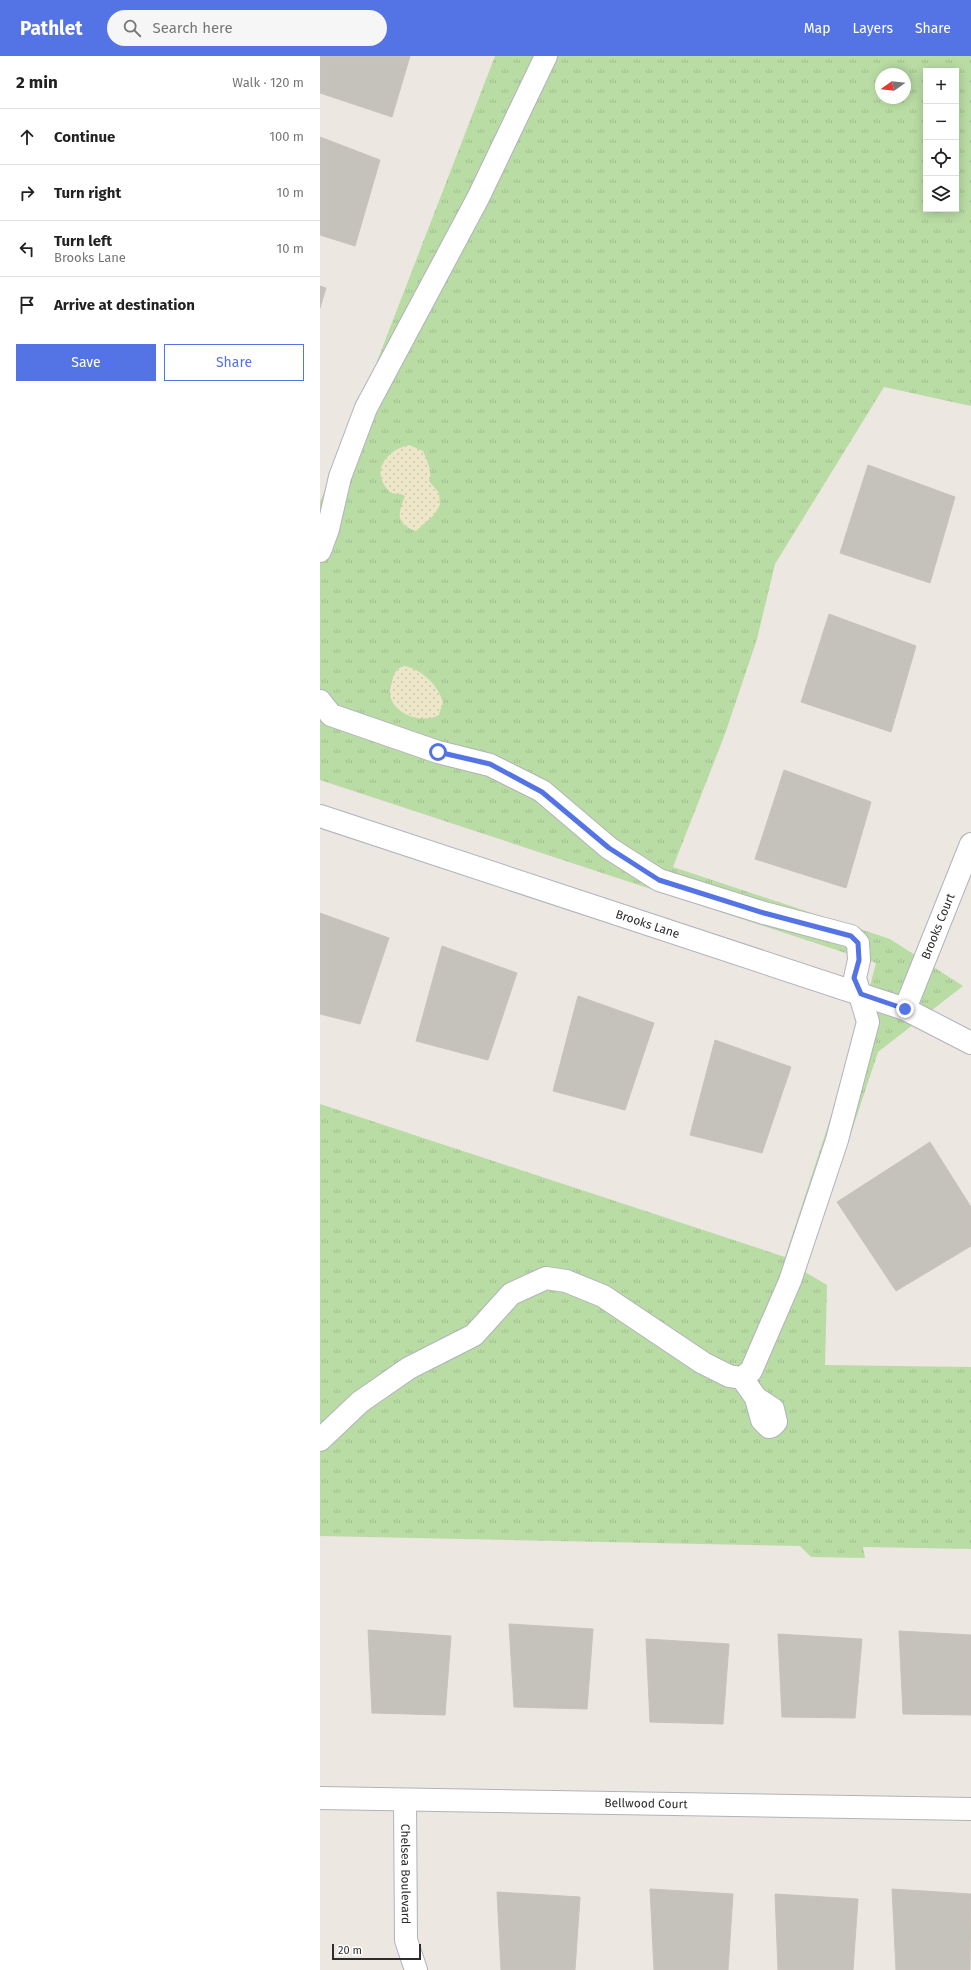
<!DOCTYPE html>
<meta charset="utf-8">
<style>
body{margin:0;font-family:"Fira Sans",sans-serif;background:#f6f6f6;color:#222}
.controls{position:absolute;right:12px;top:12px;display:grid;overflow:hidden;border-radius:0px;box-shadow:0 2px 10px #0003}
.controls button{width:36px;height:36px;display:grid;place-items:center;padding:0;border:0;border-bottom:1px solid #e0e0e0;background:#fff;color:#222;font:20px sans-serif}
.compass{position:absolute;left:555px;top:12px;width:36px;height:36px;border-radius:50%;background:#fff;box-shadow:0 2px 10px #0003;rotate:256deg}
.scale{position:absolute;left:12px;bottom:10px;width:89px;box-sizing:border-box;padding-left:4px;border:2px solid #2d2d2d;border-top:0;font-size:11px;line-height:14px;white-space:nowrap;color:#2d2d2d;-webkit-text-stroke:3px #fff;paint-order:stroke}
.stop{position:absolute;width:12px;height:12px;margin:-9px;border:3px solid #5474e6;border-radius:50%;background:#fff}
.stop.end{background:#5474e6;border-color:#fff;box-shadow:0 1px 4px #0008}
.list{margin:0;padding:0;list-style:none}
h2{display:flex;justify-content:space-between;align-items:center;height:52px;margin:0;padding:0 16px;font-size:17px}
h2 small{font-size:13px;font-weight:400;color:#767676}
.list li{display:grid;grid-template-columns:26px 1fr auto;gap:12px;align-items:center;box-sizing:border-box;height:56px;padding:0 16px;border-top:1px solid #e0e0e0}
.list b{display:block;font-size:15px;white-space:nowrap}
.list p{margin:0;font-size:13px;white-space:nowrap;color:#767676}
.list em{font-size:13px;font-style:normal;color:#767676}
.actions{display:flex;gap:8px;padding:12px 16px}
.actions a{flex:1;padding:9px 0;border:1px solid #5474e6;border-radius:0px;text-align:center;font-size:14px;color:#5474e6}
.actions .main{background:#5474e6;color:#fff}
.icon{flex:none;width:22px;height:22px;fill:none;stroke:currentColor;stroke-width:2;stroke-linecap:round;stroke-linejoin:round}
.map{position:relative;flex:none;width:651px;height:1914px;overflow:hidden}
header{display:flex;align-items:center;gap:24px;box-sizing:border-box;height:56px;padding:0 20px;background:#5474e6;color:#fff}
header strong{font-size:19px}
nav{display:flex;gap:22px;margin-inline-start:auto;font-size:14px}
.search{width:280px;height:36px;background:#f6f6f6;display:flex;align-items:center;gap:10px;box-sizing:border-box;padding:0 14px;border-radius:22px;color:#767676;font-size:15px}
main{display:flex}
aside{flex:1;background:#fff}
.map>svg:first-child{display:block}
.grass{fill:url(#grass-tufts);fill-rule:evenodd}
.sand{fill:url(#sand-dots)}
.building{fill:#c5c2bc;stroke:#c8c3ba}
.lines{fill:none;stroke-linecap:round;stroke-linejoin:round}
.minor-casing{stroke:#b1b3bb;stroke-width:24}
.minor{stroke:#fff;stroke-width:22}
.route{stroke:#5474e6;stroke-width:5}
.labels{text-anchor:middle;stroke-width:3;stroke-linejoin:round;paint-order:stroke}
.street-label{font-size:12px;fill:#2d2d2d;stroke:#fff}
</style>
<header>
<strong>Pathlet</strong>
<div class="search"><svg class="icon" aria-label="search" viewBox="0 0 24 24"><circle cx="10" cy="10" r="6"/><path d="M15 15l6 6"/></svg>Search here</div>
<nav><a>Map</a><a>Layers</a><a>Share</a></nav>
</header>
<main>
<aside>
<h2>2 min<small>Walk · 120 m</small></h2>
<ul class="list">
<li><svg class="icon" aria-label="ahead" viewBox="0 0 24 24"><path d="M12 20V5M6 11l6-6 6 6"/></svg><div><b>Continue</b></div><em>100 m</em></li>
<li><svg class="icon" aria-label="right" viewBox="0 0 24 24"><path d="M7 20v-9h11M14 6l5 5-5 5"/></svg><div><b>Turn right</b></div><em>10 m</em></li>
<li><svg class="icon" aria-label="left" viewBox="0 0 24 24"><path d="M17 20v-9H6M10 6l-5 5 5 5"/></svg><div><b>Turn left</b><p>Brooks Lane</p></div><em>10 m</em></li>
<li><svg class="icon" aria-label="arrive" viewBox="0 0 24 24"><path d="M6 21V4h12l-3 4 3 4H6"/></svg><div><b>Arrive at destination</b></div></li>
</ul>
<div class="actions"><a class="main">Save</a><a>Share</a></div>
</aside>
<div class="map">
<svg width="651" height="1914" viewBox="0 0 651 1914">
<defs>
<pattern id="grass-tufts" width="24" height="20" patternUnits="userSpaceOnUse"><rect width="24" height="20" fill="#b9dca4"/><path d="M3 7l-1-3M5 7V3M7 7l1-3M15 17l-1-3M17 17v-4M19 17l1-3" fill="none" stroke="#9fbd8e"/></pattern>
<pattern id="sand-dots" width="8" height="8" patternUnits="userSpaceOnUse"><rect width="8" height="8" fill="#ede6c8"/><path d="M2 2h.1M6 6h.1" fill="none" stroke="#ccc6ac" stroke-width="1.8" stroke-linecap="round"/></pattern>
</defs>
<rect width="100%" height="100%" fill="#ece7e1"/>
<path class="grass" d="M175,0H651V350L564,331L455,508L437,583L405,678L353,811L570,883L643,930L558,996L485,1216L507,1229L505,1309L651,1311V1493L543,1491L545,1502L491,1501L480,1490L0,1480V1048L465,1201L535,987L556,907L0,724V446L27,383ZM606,15H636V153H606ZM561,18H585V42H561Z"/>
<g class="sand">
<path d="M89,389L103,395C107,404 113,416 109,425L119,437L120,449L114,459L96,475C75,468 78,457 85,440C80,436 73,440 68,434C50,415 68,393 89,389Z"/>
<path d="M84,610C100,612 119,630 123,646L119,659C104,667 80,661 72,645C69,639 70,632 72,626C74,617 75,613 84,610Z"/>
</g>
<g class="building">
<polygon points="0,0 90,0 72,61 0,37"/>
<polygon points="0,81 60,104 35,190 0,179"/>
<polygon points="0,230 6,232 0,252"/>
<polygon points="548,409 635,441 610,527 520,497"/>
<polygon points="509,558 596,590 571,676 481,646"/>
<polygon points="464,714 551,746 526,832 435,803"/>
<polygon points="0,857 69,882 40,968 0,958"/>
<polygon points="122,890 197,917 168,1004 96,985"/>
<polygon points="258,940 334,967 305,1054 233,1035"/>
<polygon points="395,984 471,1011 442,1097 370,1079"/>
<polygon points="610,1086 651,1151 651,1190 576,1235 517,1146"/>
<polygon points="189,1568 273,1573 267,1653 194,1651"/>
<polygon points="48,1574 131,1580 125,1659 52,1657"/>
<polygon points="579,1575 651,1579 651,1659 583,1658"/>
<polygon points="458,1578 542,1583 535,1662 462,1661"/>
<polygon points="326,1583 409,1588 403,1668 330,1666"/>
<polygon points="330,1833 413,1838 408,1914 334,1914"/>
<polygon points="572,1833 651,1838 650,1914 576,1914"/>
<polygon points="177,1836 260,1841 255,1914 181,1914"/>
<polygon points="455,1838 538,1843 533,1914 458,1914"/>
</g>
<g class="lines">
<g class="minor-casing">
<g id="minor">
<polyline points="0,495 8,473 20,421 46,352 158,142 226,0"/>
<polyline points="0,645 11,659 118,696 170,709 222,735 289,792 339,824 444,857 531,880 538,887 539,904 535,922 548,966 517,1084 470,1225 431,1315 422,1322 409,1320 383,1307 283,1240 246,1225 226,1222 191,1238 154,1279 89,1312 40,1346 0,1384"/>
<path id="s1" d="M0,760L585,953L651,987"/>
<path id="s2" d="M585,953L651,788"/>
<polyline points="422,1322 436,1342 442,1364 449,1371 452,1370 456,1366 453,1353 436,1342"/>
<path id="s3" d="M0,1742L651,1753"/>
<path id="s4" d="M85,1744L86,1884L96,1914"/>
</g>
</g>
<use href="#minor" class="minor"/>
</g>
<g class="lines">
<polyline class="route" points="118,696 170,708 222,736 289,792 339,824 444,857 531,880 538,887 539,904 534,922 541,938 585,953"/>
</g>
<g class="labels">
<g class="street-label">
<text dy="4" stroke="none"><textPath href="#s1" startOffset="345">Brooks Lane</textPath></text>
<text dy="4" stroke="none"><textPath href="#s2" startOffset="89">Brooks Court</textPath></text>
<text dy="4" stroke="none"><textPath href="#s3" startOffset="326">Bellwood Court</textPath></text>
<text dy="4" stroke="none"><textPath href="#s4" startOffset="74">Chelsea Boulevard</textPath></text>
</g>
</g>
</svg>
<div class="controls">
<button>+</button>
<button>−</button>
<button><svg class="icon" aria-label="locate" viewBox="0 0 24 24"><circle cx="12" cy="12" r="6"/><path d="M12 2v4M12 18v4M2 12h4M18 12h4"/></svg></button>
<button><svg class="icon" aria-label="layers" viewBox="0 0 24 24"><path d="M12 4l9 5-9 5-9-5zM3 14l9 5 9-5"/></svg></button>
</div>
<svg class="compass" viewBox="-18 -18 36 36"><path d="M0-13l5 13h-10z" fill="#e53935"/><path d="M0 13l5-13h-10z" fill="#767676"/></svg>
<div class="scale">20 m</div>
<div class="stop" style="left:118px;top:696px"></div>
<div class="stop end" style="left:585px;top:953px"></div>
</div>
</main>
